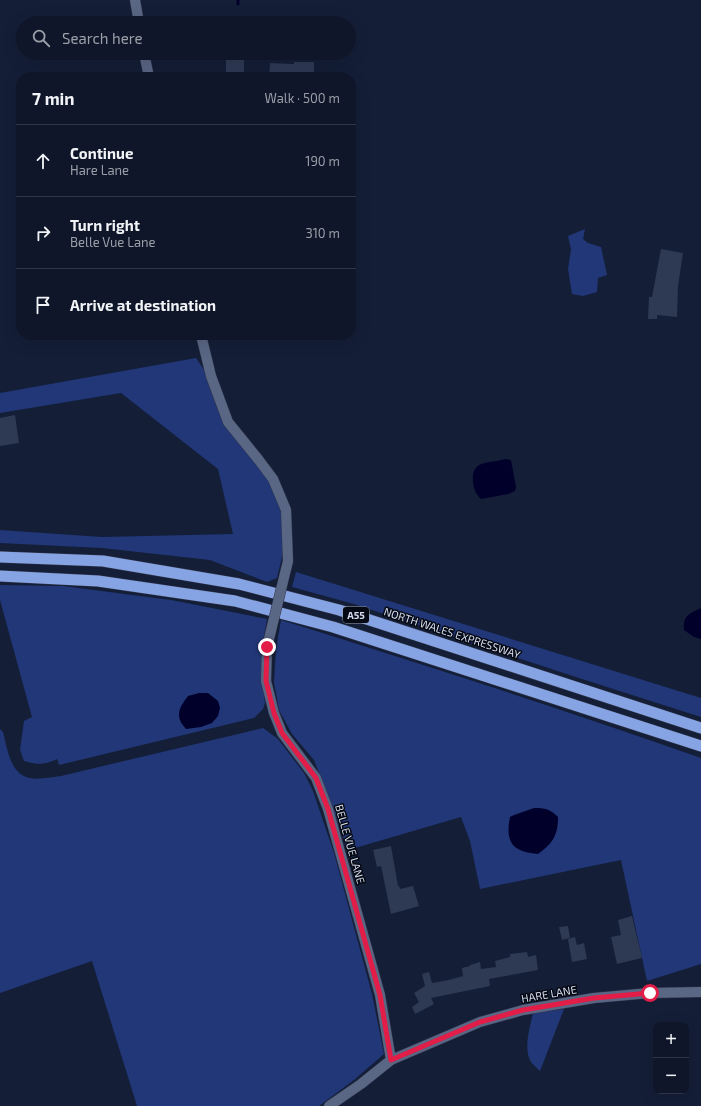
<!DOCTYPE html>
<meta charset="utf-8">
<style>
body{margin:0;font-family:"Exo 2",sans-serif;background:#1d2335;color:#f1f3f6}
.controls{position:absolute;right:12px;bottom:12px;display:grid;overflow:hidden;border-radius:8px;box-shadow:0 4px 16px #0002}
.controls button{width:36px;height:36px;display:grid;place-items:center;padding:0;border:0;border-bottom:1px solid #2f3546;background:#0f1629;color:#f1f3f6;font:20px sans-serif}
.stop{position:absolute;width:12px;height:12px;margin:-9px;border:3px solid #e11d48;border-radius:50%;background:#fff}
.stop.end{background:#e11d48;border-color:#fff;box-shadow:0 1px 4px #0008}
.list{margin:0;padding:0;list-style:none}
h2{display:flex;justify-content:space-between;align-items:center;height:52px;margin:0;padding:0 16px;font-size:17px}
h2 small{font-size:13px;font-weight:400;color:#9b9fa8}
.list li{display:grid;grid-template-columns:26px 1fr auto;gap:12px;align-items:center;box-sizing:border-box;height:72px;padding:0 16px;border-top:1px solid #2f3546}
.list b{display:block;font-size:15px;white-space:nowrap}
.list p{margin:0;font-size:13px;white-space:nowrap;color:#9b9fa8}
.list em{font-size:13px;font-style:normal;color:#9b9fa8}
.icon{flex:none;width:22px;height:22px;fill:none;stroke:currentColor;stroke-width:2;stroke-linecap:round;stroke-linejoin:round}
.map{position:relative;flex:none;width:701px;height:1106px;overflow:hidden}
.search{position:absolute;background:#0f1629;box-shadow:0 4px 16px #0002;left:16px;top:16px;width:340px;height:44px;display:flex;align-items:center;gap:10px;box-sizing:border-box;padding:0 14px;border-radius:22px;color:#9b9fa8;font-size:15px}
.panel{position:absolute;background:#0f1629;box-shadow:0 4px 16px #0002;left:16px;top:72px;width:340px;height:268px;border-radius:16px}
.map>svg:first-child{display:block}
.green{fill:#213778}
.water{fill:#01002b}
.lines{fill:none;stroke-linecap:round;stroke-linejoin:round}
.stream{stroke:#01002b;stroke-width:3}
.building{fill:#2e3954}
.minor-casing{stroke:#31364b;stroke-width:11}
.tertiary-casing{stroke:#31364b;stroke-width:11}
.trunk-casing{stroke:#31364b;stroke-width:12}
.minor{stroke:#596684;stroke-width:10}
.tertiary{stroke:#596684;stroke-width:10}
.trunk{stroke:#86a3e3;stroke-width:11}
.minor-bridge-casing{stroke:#31364b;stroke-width:11;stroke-linecap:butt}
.minor-bridge{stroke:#596684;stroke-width:10}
.route{stroke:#e11d48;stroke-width:5}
.labels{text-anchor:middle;stroke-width:3;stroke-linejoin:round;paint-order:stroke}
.shield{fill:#050913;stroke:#979ead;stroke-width:1}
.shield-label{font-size:10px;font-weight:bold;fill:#d6deef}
.street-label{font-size:11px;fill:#d6deef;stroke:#050913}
</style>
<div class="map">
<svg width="701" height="1106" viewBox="0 0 701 1106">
<rect width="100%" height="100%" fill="#141e37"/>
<g class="green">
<polygon points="585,229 583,239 588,243 601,247 607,275 598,278 597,292 583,296 572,294 568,269 571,249 568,236"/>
<polygon points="196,358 209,377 226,425 270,482 283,510 282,557 277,578 267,582 210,560 102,548 0,543 0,530 102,537 233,534 218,469 121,393 0,413 0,393"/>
<polygon points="296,572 701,698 701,717 579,678 354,604 292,587"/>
<path d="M0,585L63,586L171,600L267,619L262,648L263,682L265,703L263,709L254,718L59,765L57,759C44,765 38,765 24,761L20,750L24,721L32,717L0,600Z"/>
<path d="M281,620C422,664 562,709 701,758V964L647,981L621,860L480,889L470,841L461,817L348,850L314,760L292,734L279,710L274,682L276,649Z"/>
<path d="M263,728L278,739L304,773L313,791L334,853L372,994L384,1054L354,1080L319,1106H137L92,961L0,993V729L3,732C7,747 10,775 30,778C38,780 53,777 61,776Z"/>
<path d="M564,1009L540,1071C537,1068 533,1065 531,1062C523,1049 530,1027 533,1013Z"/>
</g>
<g class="water">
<path d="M505,459L511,460L516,487L515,491L508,494L481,499C476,494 474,490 473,482C471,459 489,464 505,459Z"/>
<path d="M701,608V639L694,637L684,630C683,615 689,614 701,608Z"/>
<path d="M199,693H208L218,701L220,708L218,716L212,723L201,727L186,729C174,716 179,708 188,696Z"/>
<path d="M534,808C545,808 550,809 558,817C558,835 553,843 538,854C512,852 505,842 510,817L514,815Z"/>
</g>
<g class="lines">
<polyline class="stream" points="238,4 238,0"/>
</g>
<g class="building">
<rect x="226" y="55" width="18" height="22"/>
<polygon points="294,62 314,62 314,77 269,77 270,63 294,64"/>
<polygon points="661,249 683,253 678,286 677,317 657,315 657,319 648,319 649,297 652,297"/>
<polygon points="15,415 19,443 0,446 0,418"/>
<polygon points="391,846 398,886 399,886 400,889 413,886 419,906 391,914 381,866 377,867 373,850"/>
<polygon points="632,916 642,958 617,964 611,937 621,935 618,920"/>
<polygon points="568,926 570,938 562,940 559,927"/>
<polygon points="575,937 577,945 584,943 587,959 572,962 568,939"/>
<polygon points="527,952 528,957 536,955 538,970 489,979 490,986 431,998 434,1004 415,1014 412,1007 419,1002 414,993 425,986 422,974 429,972 432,983 449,980 463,976 462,968 470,966 470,965 480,962 481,969 496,967 495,961 510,957 510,954"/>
</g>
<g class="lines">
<g class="minor-casing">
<g id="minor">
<polyline points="135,0 139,23"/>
<polyline points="144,53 149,77"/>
<polyline points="201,335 211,376 228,422 258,459 273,479 286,510 288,561"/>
<polyline points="267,647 266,681 274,713 282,733 316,778 328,809 380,995 391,1060"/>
</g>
</g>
<g class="tertiary-casing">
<polyline id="tertiary" points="329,1106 361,1084 391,1060 480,1022 523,1010 594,998 650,993 701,992"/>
</g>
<g class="trunk-casing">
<g id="trunk">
<polyline points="0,557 103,561 239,584 339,610 701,728"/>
<polyline points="0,576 98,581 235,601 333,627 701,746"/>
</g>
</g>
<use href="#minor" class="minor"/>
<use href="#tertiary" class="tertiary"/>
<use href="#trunk" class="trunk"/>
<g class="minor-bridge-casing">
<polyline id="minor-bridge" points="267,647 288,561"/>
</g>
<use href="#minor-bridge" class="minor-bridge"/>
</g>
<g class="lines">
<polyline class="route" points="267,647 266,681 274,713 282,733 316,778 328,809 380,995 391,1060 480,1022 523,1010 594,998 650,993"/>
</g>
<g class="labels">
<rect class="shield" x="343" y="607" width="26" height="16" rx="3"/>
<g class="shield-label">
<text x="356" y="619">A55</text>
</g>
<g class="street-label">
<text transform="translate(452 633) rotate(18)" y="4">NORTH WALES EXPRESSWAY</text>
<text transform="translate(350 844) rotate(74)" y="4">BELLE VUE LANE</text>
<text transform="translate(549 994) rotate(-10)" y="4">HARE LANE</text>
</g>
</g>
</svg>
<div class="controls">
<button>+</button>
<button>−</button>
</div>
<div class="stop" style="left:650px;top:993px"></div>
<div class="stop end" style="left:267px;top:647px"></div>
<div class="search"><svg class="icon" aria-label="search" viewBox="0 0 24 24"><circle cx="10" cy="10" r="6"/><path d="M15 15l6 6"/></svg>Search here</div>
<section class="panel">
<h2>7 min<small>Walk · 500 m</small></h2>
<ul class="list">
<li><svg class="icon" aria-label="ahead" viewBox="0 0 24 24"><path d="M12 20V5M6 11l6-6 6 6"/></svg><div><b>Continue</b><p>Hare Lane</p></div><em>190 m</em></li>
<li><svg class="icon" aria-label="right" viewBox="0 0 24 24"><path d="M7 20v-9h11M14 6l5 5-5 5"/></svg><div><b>Turn right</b><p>Belle Vue Lane</p></div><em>310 m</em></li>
<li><svg class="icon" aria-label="arrive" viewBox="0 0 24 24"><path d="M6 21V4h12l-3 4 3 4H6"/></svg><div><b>Arrive at destination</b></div></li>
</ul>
</section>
</div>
